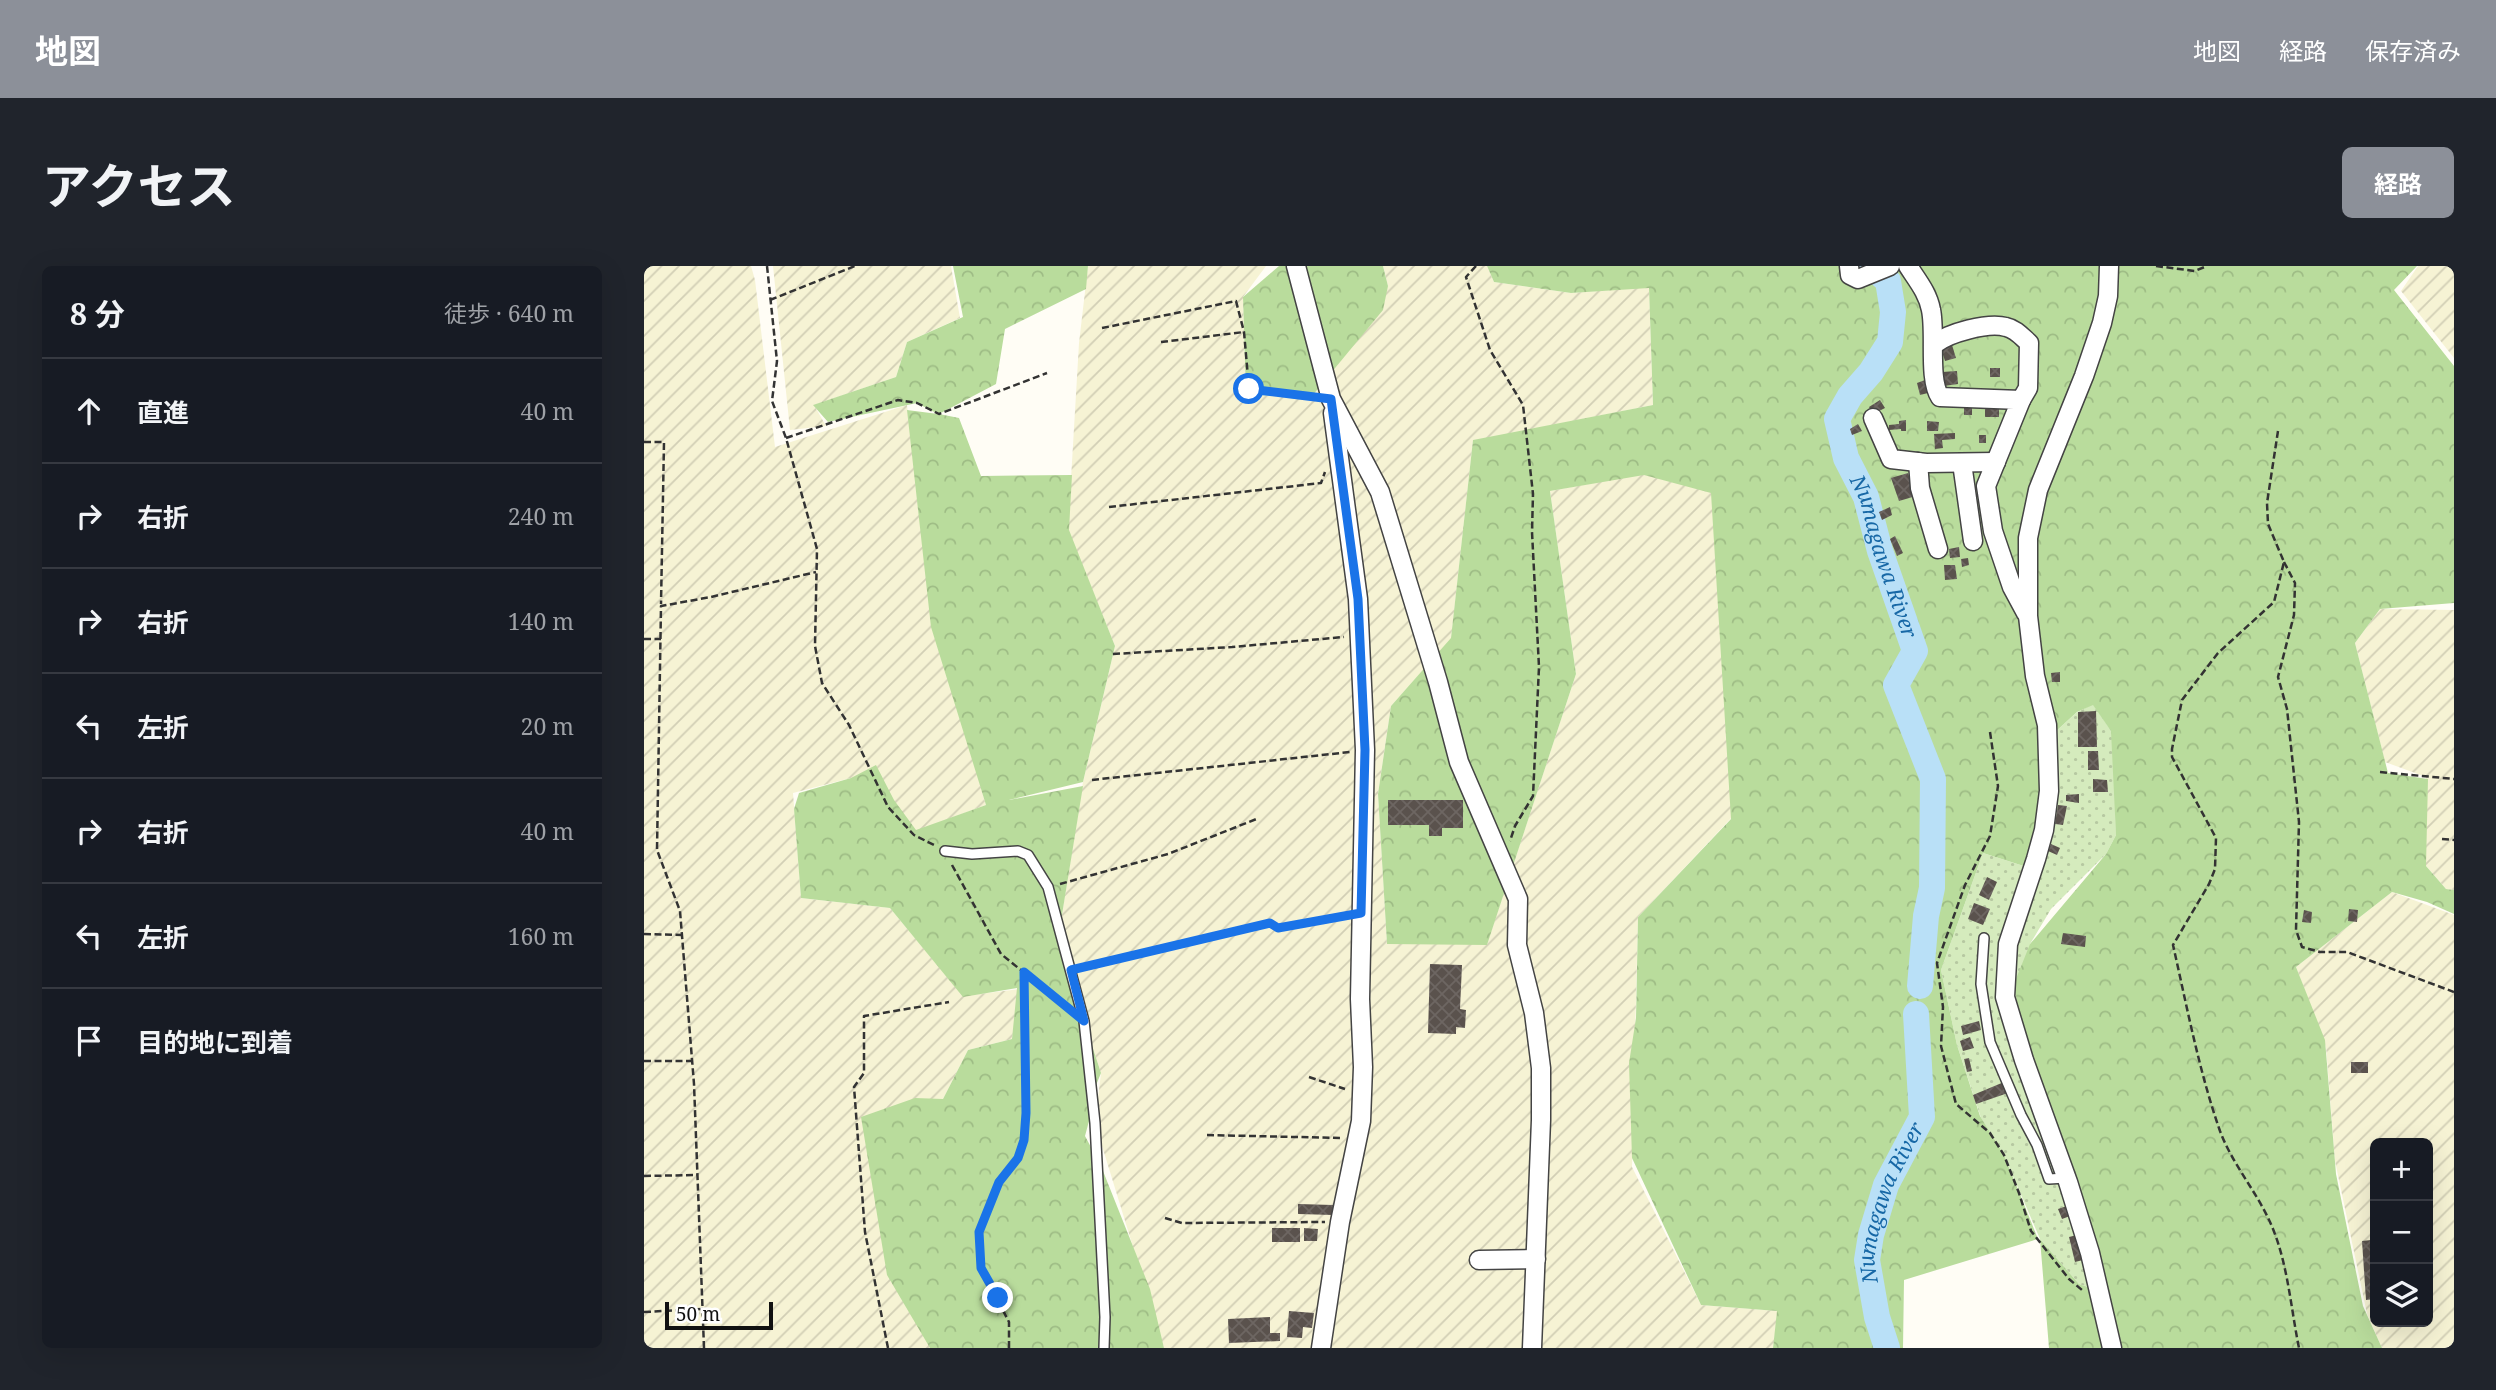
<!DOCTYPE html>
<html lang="ja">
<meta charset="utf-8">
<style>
body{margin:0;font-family:"Noto Serif","Noto Sans JP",serif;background:#20242c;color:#f1f3f6}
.controls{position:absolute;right:21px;bottom:21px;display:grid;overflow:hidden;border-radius:10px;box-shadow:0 7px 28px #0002}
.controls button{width:63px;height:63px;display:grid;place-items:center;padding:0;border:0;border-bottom:2px solid #363941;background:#171b24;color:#f1f3f6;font:35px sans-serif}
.scale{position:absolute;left:21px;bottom:18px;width:108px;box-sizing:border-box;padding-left:7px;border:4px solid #111;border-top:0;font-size:19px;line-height:24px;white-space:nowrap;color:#111;-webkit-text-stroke:5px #fff;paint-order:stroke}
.stop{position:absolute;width:21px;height:21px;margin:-16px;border:5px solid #1a73e8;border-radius:50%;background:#fff}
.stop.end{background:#1a73e8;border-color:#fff;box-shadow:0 2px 7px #0008}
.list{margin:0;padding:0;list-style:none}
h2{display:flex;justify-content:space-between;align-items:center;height:91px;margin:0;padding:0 28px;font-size:30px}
h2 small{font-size:23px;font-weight:400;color:#9ea1a6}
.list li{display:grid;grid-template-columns:46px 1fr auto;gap:21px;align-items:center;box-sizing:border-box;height:105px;padding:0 28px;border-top:2px solid #363941}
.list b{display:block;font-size:26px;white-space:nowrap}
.list em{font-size:23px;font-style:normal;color:#9ea1a6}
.icon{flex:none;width:38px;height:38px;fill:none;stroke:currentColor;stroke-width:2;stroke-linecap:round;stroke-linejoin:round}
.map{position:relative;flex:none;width:1810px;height:1082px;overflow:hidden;border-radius:10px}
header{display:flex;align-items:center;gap:42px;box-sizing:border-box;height:98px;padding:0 35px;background:#8c9099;color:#fff}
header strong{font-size:33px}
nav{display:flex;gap:38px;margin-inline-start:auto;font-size:24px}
.intro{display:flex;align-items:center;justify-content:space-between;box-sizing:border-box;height:168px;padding:0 42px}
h1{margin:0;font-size:49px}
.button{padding:18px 32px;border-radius:10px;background:#8c9099;color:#fff;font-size:24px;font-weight:700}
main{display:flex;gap:42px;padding:0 42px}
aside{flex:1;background:#171b24;border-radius:10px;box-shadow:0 7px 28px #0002}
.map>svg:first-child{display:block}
.farmland{fill:url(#farmland-furrows);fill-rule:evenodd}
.grass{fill:url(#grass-dots)}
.forest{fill:url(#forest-crowns)}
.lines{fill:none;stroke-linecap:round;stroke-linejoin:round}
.river{stroke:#b9e0f7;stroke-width:26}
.building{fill:url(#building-cross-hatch)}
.lane-casing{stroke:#444;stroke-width:12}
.street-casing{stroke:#444;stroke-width:21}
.path{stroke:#333;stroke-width:2.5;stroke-dasharray:7 3.5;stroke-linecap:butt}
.lane{stroke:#fff;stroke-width:9}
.street{stroke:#fff;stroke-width:18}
.route{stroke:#1a73e8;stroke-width:9}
.labels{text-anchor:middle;stroke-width:7;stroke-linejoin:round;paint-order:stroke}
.water-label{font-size:21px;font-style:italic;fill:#1768a6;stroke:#fff}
</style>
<header>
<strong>地図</strong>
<nav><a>地図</a><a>経路</a><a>保存済み</a></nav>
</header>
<div class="intro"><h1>アクセス</h1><a class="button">経路</a></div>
<main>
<aside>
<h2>8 分<small>徒歩 · 640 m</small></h2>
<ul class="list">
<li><svg class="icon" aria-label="ahead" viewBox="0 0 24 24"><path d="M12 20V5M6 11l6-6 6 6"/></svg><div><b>直進</b></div><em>40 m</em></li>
<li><svg class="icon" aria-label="right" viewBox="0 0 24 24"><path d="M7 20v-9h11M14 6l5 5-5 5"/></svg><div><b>右折</b></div><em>240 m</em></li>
<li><svg class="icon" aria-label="right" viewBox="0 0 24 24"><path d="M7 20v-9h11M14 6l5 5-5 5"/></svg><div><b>右折</b></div><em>140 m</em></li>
<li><svg class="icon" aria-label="left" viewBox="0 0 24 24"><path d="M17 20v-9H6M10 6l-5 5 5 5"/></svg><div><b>左折</b></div><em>20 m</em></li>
<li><svg class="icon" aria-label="right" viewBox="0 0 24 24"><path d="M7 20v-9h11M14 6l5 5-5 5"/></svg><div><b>右折</b></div><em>40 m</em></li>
<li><svg class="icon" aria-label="left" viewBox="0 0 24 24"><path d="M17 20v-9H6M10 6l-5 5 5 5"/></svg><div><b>左折</b></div><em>160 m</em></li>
<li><svg class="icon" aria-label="arrive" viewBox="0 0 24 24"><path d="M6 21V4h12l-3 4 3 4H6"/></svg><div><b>目的地に到着</b></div></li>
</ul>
</aside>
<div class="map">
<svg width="1810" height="1082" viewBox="0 0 1810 1082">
<defs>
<pattern id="farmland-furrows" width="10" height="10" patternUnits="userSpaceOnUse" patternTransform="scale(1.75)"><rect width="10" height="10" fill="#f6f3d4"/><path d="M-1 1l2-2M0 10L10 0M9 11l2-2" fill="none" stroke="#d2cfb5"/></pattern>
<pattern id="grass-dots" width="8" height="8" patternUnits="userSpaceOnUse" patternTransform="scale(1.75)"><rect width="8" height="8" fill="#d5ebbd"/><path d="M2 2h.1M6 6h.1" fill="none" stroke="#b6c8a1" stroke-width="1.8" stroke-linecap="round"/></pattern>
<pattern id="forest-crowns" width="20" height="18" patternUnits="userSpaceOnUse" patternTransform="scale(1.75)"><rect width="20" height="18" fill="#b9dc9c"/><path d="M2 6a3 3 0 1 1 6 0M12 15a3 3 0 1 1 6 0" fill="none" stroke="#9ebc85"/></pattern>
<pattern id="building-cross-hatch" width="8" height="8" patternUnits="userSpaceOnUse" patternTransform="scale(1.75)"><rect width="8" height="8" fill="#5a524d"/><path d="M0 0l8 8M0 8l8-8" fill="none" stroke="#6d6662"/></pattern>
</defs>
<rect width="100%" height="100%" fill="#fffdf5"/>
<g class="farmland">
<polygon points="0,0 107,0 111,14 131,181 263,139 286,344 342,539 272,565 207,512 149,527 157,632 246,642 319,730 376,723 368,773 324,784 297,837 356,1082 0,1082"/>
<polygon points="129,0 307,0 316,52 263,76 252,111 170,139 182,160 146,164"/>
<polygon points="444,0 622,0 599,31 602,129 668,130 744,20 739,0 843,0 850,16 927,27 1005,21 1009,139 829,175 807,373 747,440 734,528 743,678 843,678 932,408 906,225 1004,207 1070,225 1092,547 994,651 988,901 1057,1039 1134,1045 1129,1082 520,1082 451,857 457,807 438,749 416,661 439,516 471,380 424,264 435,77"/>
<polygon points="1774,0 1810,0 1810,92 1757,25"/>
<polygon points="1736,343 1810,344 1810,624 1802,623 1782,600 1782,511 1741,496 1711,377"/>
<path d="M1748,626L1810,649V1082H1738L1723,1048L1691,895L1682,781L1652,701ZM1731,877H1784V1056H1731Z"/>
</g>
<polygon class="grass" points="1449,438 1470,469 1472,569 1462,588 1407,643 1386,678 1447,1022 1435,1018 1396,973 1360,889 1337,852 1313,779 1297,704 1339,587 1389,603 1410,467 1432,447"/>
<g class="forest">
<polygon points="309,0 444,0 442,23 361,63 352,118 295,148 315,152 337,210 428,209 425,264 471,380 439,516 365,534 439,520 416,661 438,749 457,807 448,829 449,840 441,870 457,900 506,1023 520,1082 286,1082 243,1009 217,851 271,832 299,833 324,784 368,773 373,722 319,731 246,642 157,632 150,543 155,527 207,512 232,499 250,534 272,564 342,539 287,361 263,144 294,148 273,137 184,156 169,139 252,111 263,76 319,51"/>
<polygon points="635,0 739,0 744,20 739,44 668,130 602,129 599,31"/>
<polygon points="843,0 1773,0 1750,24 1810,100 1810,337 1736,343 1711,377 1744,507 1784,513 1782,600 1802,623 1810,624 1810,648 1783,636 1748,626 1652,701 1681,774 1692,908 1719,1040 1738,1082 1405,1082 1396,973 1435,1018 1447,1022 1452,997 1389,833 1370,718 1386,678 1462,588 1472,569 1467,465 1449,439 1433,446 1410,467 1389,603 1339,587 1297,704 1313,779 1336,850 1360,889 1394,973 1260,1014 1259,1082 1129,1082 1133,1045 1057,1039 988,892 985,797 992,752 994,651 1087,553 1067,227 1000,209 906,225 932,408 843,679 743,678 734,528 747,440 807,372 829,174 1009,139 1005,22 927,27 850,16"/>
</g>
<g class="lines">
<g class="river">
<path id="s1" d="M1227,0L1244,15L1249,46L1246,76L1227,106L1206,130L1193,153L1202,192L1222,231L1236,285L1271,385L1252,419L1289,513L1288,622L1282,650L1276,720"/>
<path id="s2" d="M1243,1082L1233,1051L1223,994L1227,969L1242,919L1278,851L1272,748"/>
</g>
</g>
<g class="building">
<polygon points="1308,79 1312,92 1301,95 1297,82"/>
<rect x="1346" y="102" width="10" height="9"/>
<polygon points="1313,105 1314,118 1300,120 1298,106"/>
<polygon points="1281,114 1284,127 1276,129 1273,117"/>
<polygon points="1236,134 1241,142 1229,148 1225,141"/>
<rect x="1320" y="142" width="8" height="7"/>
<rect x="1341" y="142" width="14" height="9"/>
<polygon points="1262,154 1262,165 1257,165 1257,163 1245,164 1245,159 1255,158 1255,155"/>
<polygon points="1283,155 1295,156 1294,165 1283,165"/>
<polygon points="1214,158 1218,165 1208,169 1206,163"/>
<polygon points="1311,167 1311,173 1298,174 1299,182 1291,183 1290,168"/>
<rect x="1335" y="169" width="7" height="8"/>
<polygon points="1264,207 1272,230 1255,235 1247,212"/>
<polygon points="1246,241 1248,249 1238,254 1235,246"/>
<polygon points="1251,270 1259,287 1253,290 1246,273"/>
<polygon points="1315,281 1316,291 1306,292 1305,283"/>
<polygon points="1324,292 1325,299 1318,301 1317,293"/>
<polygon points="1300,299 1311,299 1313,313 1301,314"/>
<polygon points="1416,406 1416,416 1408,416 1407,407"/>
<polygon points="1452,445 1453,481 1434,481 1434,446"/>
<polygon points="1444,485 1454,485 1455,504 1444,504"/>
<polygon points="1449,513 1463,514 1464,526 1449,526"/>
<polygon points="1435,528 1435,537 1422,535 1422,529"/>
<polygon points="744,534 819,534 819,562 798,562 798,570 785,570 785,559 744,559"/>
<polygon points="1414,539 1423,540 1419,559 1411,558"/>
<polygon points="1407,578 1416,582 1413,589 1404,585"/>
<polygon points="1343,611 1353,616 1345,634 1335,629"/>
<polygon points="1330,637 1346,643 1339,659 1324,653"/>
<polygon points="1705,643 1714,644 1713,656 1704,655"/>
<polygon points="1660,644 1668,646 1667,657 1658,656"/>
<polygon points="1419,667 1442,670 1441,681 1417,678"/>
<polygon points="786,698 818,699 816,743 822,744 821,762 812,761 812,768 784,767"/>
<polygon points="1335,755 1337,764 1319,769 1317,760"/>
<polygon points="1326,771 1330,782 1319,785 1316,775"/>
<polygon points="1325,792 1328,805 1323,806 1320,793"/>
<rect x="1707" y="796" width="17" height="11"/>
<polygon points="1360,816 1364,827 1332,838 1329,829"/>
<polygon points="654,938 689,939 689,949 654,948"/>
<polygon points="1423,940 1426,950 1418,953 1414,943"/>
<rect x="628" y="962" width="28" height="14"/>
<polygon points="660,962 674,963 673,975 660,975"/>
<polygon points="1433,969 1439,994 1431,996 1425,971"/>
<polygon points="1727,974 1731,1033 1722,1034 1718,975"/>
<polygon points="645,1045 670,1047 668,1062 659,1061 658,1072 643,1071"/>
<polygon points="626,1051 626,1067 636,1067 636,1075 585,1077 584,1053"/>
</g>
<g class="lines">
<g class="lane-casing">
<g id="lane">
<polyline points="301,585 328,588 374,585 384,589 404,621 440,755 451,857 461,1051 460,1082"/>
<polyline points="1340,672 1337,718 1346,776 1377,849 1393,879 1405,913 1422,912"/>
</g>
</g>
<g class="street-casing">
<g id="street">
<polyline points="652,0 687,133 736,226 794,416 815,496 874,633 873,679 890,747 897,802 897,854 888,1082"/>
<polyline points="1205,0 1206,9 1214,13 1246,0"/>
<path d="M1264,0C1273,14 1284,27 1287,44C1292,67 1284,113 1296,131L1377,134L1342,220L1349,265L1368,321L1382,347"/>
<polyline points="1465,0 1464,30 1458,57 1440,110 1394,224 1384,272 1384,350 1391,410 1403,459 1405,525 1400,564 1392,593 1364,678 1361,731 1380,794 1424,916 1446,987 1468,1082"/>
<path d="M1291,78C1304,67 1344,56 1362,61C1372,63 1378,71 1385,77L1384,122L1377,134"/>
<polyline points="1229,152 1247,193 1282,197 1352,196"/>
<polyline points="1274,196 1276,222 1294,283"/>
<polyline points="1318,197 1329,275"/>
<polyline points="835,994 892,993"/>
<polyline points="677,1082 696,956 717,855 719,801 716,733 721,484 714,333 689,147"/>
</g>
</g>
<g class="path">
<polyline points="123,0 133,95 128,135 142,172 173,283 171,380 178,417 205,459 244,541 270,569 290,579"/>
<polyline points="832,0 822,11 846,84 879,139 889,228 888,266 895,401 889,530 871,560 866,575"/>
<polyline points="1512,0 1551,5 1563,0"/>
<polyline points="126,34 211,0"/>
<polyline points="458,62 592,35 600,66 605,123 669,131"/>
<polyline points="517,76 600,66"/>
<path d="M1634,165L1623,237L1624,258L1640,296L1630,336L1574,387L1538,434L1528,483V491L1572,572L1571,603L1565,618L1529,679C1543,741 1555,805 1576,865C1589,900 1615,928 1629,963C1644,1000 1647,1043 1655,1082"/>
<polyline points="142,172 254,134 273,137 295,148 403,107"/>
<polyline points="0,176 20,176 17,338"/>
<polyline points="465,241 677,217 681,206"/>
<polyline points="1640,296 1651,317 1650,349 1634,411 1643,443 1655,556 1652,664 1658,681 1676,686 1703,686 1810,726"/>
<polyline points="0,373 17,373"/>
<polyline points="469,388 588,381 700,371"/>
<polyline points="1346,466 1354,520 1346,570 1321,619 1293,697 1299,741 1297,780 1312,838 1346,867 1360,889 1375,927 1387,965 1425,1013 1438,1024"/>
<polyline points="1736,506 1810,513"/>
<polyline points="448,514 706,486"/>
<polyline points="1798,573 1810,574"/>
<polyline points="308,599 357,688 425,743"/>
<polyline points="416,618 524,588 615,552"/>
<polyline points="0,668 38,669"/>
<polyline points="437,701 626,657 634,662 703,650"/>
<polyline points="0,795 48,795"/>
<polyline points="665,811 701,823"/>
<polyline points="563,869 697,872"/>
<polyline points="0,910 53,909"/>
<polyline points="521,952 538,957 681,956"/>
<polyline points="0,1046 59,1043"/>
<polyline points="60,1082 50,818 36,645 13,584 17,340 67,331 172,306"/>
<polyline points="244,1082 221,966 210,821 220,807 220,750 305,736"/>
<polyline points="365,1082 365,1056 337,1002 335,966 355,916 374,892 380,874 382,847 380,708"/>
</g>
<use href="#lane" class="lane"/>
<use href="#street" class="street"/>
</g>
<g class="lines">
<polyline class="route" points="354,1032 337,1002 335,966 355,916 374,892 380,874 382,847 380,706 440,755 427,704 626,657 634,662 717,647 721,484 714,333 687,133 605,123"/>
</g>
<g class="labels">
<g class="water-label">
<text dy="7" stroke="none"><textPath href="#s1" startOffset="324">Numagawa River</textPath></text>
<text dy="7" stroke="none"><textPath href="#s2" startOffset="152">Numagawa River</textPath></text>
</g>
</g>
</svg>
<div class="controls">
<button>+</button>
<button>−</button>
<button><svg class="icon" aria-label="layers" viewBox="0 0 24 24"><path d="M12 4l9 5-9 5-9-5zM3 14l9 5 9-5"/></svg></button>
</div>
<div class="scale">50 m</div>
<div class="stop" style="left:605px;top:123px"></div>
<div class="stop end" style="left:354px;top:1032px"></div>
</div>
</main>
